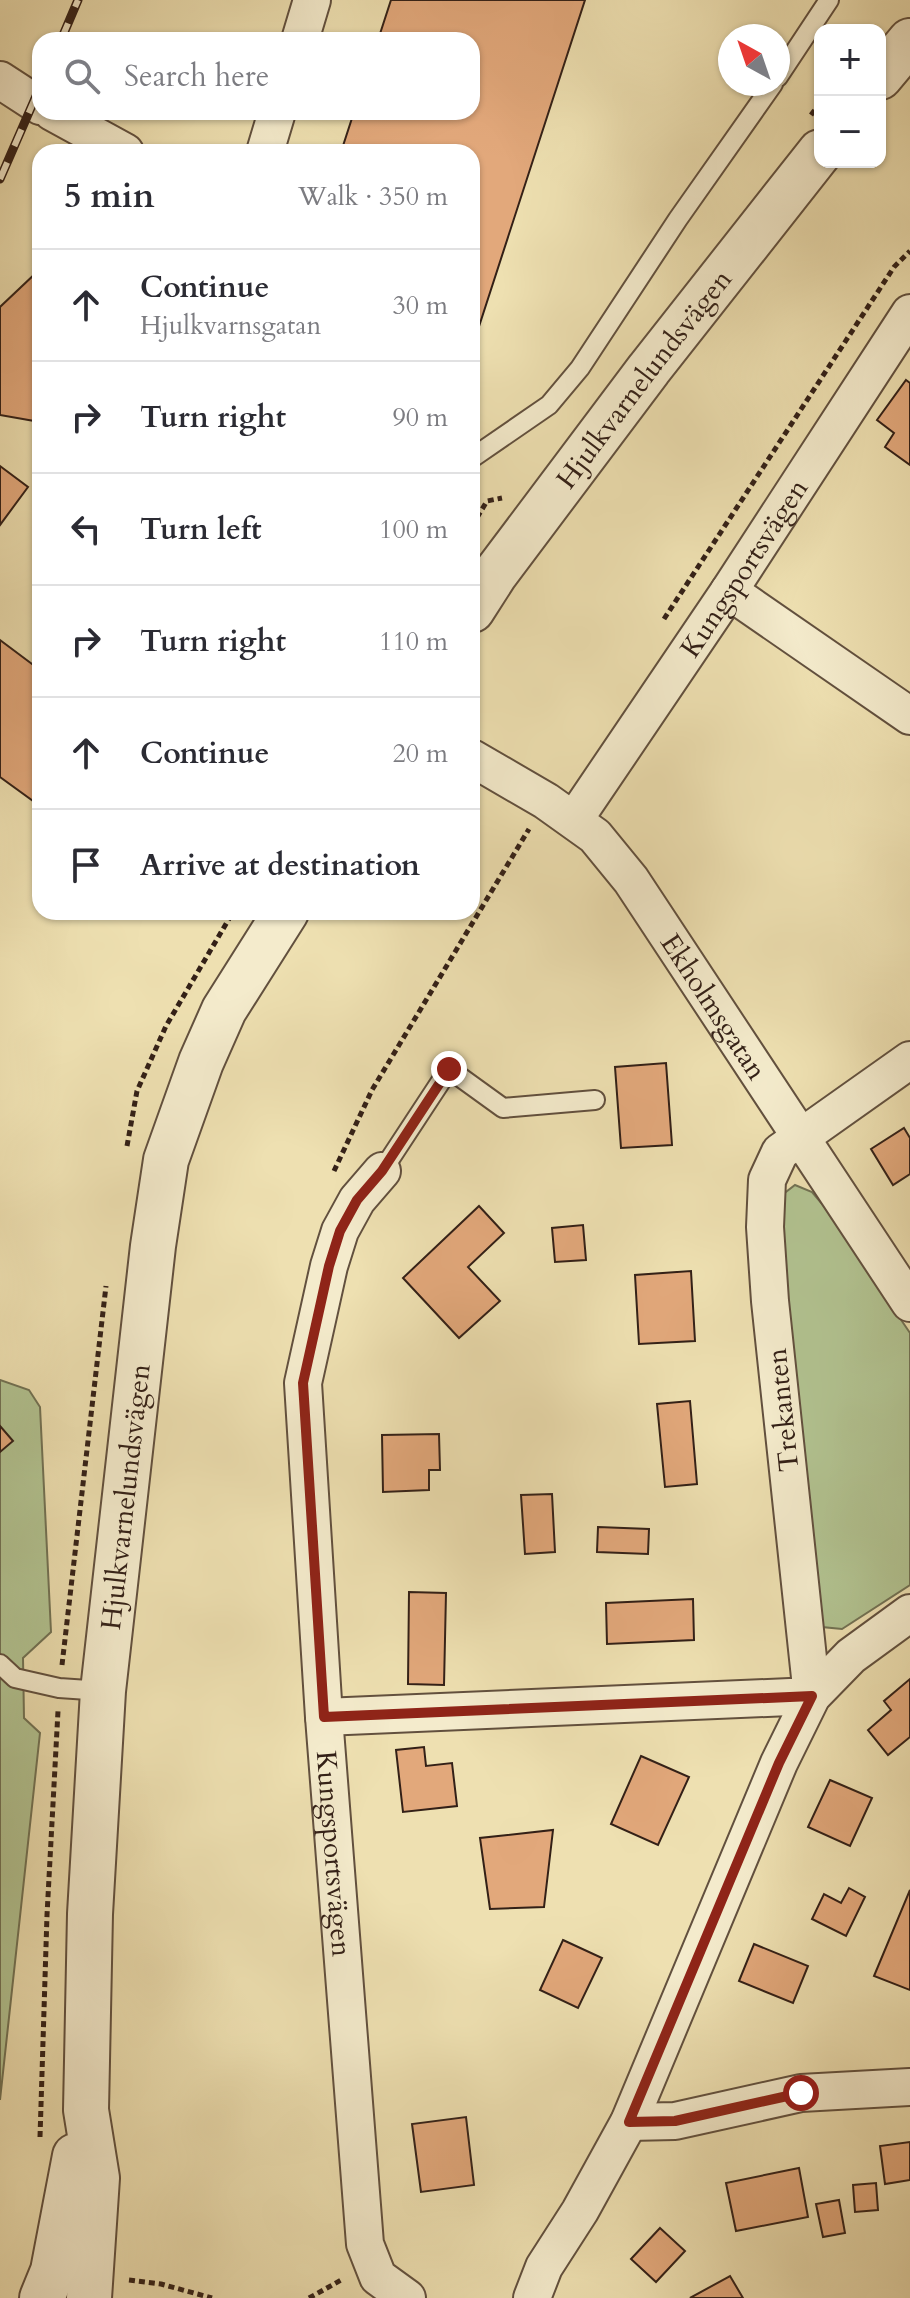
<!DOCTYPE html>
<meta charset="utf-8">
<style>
body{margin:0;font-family:Cardo,serif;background:#f2f2f3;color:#2b2b33}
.controls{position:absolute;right:24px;top:24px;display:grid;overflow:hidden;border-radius:16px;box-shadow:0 2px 6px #0004}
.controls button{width:72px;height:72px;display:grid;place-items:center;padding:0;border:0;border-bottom:2px solid #e1e1e2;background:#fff;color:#2b2b33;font:40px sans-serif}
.compass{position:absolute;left:718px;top:24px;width:72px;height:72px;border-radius:50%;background:#fff;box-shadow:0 2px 6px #0004;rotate:320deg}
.stop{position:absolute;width:24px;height:24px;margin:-18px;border:6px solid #8f2418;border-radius:50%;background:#fff}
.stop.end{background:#8f2418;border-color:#fff;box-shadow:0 2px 8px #0008}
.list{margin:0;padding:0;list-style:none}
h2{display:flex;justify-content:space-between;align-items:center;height:104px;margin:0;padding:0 32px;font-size:34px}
h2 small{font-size:26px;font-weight:400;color:#7c7c81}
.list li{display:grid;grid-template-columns:52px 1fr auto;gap:24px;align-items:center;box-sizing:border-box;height:112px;padding:0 32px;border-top:2px solid #e1e1e2}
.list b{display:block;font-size:30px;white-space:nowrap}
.list p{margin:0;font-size:26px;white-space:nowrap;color:#7c7c81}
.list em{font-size:26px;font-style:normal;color:#7c7c81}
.icon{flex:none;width:44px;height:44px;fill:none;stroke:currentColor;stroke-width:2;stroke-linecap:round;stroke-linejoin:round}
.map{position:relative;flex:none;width:910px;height:2298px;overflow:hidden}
.search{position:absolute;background:#fff;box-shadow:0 2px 6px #0004;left:32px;top:32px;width:448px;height:88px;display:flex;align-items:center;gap:20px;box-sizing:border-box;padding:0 28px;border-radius:24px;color:#7c7c81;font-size:30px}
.panel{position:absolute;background:#fff;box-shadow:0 2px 6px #0004;left:32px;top:144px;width:448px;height:776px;border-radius:24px}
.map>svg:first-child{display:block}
.green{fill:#b2c391;stroke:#727254;stroke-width:2}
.building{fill:#e2a87b;stroke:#332017;stroke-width:2}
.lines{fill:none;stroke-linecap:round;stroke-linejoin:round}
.service-casing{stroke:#62503e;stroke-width:22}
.minor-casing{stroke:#62503e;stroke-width:40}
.tertiary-casing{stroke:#62503e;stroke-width:48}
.path{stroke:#332017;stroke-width:5;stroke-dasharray:6 4;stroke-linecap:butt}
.service{stroke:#f4ebcc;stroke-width:18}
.minor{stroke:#f4ebcc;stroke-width:36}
.tertiary{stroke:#f4ebcc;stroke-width:44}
.rail-casing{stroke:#332017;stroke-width:9}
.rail{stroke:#f4ebcc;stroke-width:6;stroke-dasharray:18;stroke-linecap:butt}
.route{stroke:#8f2418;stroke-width:10}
.labels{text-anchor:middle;stroke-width:6;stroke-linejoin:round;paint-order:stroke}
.street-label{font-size:28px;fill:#332017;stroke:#f4ebcc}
</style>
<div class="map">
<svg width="910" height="2298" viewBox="0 0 910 2298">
<rect width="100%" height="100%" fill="#eee0b1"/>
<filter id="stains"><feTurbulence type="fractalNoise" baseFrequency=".0025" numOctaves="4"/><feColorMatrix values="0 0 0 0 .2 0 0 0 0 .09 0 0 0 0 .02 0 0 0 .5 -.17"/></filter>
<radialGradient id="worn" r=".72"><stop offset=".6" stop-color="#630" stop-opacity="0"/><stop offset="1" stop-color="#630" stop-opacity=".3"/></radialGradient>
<g class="green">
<polygon points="795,1185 812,1192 823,1205 910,1333 910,1585 842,1629 822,1627 781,1236 782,1195"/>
<polygon points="0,1380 29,1390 40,1407 51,1632 23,1658 24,1718 40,1733 0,2100"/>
</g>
<g class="building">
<polygon points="391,0 585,0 472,348 472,152 341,152 354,112 472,112 472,40 378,40"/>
<polygon points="37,272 40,275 40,336 35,340 40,341 40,422 0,415 0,307"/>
<polygon points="906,380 910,383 910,465 885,447 894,433 877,420"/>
<polygon points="0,466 28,487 0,525"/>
<polygon points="0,640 40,670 40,806 0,777"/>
<polygon points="666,1063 672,1145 621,1148 615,1067"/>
<polygon points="904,1128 910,1138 910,1174 893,1185 871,1149"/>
<polygon points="479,1206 504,1233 468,1267 500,1301 459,1338 403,1278"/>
<polygon points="583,1225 586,1260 555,1262 552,1228"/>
<polygon points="691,1271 695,1341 639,1344 635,1275"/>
<polygon points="690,1401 697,1484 665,1487 657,1404"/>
<polygon points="0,1426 13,1441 0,1452"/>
<polygon points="439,1434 440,1470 429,1470 429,1490 383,1492 382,1435"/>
<polygon points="552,1494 555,1552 525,1554 521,1495"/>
<polygon points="598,1527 649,1529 648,1554 597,1552"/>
<polygon points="409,1592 446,1593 444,1685 408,1684"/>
<polygon points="693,1599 694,1640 607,1644 606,1603"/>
<polygon points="910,1679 910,1737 888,1755 868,1730 891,1710 884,1701"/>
<polygon points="424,1747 426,1766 452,1763 457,1806 403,1812 396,1750"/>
<polygon points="641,1756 689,1777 658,1845 611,1824"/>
<polygon points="830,1780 872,1798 850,1846 808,1827"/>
<polygon points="553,1830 544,1907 490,1909 480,1838"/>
<polygon points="849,1888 865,1897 846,1936 812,1919 824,1894 841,1903"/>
<polygon points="910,1890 910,1990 874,1976"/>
<polygon points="563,1940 602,1958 578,2008 540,1990"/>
<polygon points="754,1944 808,1966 793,2003 739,1981"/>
<polygon points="466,2117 474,2185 421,2192 412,2124"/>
<polygon points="910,2142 910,2180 885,2184 880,2146"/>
<polygon points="799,2168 808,2217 736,2231 726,2183"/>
<polygon points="876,2183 878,2210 855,2212 853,2185"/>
<polygon points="839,2200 845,2233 823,2237 816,2204"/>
<polygon points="660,2228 685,2251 656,2282 631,2259"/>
<polygon points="730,2276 743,2298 690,2298"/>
</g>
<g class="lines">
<g class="service-casing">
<g id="service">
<polyline points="778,77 829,0"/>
<polyline points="472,458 549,405 580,368 678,219 773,84"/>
<polyline points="382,1171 449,1069 503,1108 595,1100"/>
<polyline points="0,1664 15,1678 59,1688 103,1691"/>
</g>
</g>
<g class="minor-casing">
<g id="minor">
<polyline points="300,40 312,0"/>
<polyline points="0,80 40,106"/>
<polyline points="52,112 125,152"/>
<polyline points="265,152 277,112"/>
<polyline points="729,591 910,716"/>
<path id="s1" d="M472,758L546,801L595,836L631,880L910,1303"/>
<path id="s2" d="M574,820L729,591L910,313"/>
<path id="s3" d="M382,1171L357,1200L340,1231L329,1266L303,1383L324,1717L365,2244L378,2277L407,2298"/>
<polyline points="324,1717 812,1696 770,1301 765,1227 767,1180 780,1152 910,1060"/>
<polyline points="629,2122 675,2121 801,2093 910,2087"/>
<polyline points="532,2298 544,2267 580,2211 629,2122 779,1763 812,1696 851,1656 910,1613"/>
</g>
</g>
<g class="tertiary-casing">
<g id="tertiary">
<polyline points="880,77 910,41"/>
<path id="s4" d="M472,610L495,574L649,369L820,152"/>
<polyline points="42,2298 53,2271 75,2156"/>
<path id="s5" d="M89,2298L97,2178L86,2110L90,1914L103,1691L153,1246L166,1160L201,1062L224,1010L286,912"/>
</g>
</g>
<g class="path">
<polyline points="811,115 820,103"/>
<polyline points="472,526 487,501 502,498"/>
<polyline points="664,619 894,267 910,251"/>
<polyline points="127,1146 137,1091 166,1026 233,912"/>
<polyline points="334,1171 372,1090 529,829"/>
<polyline points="62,1665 106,1286"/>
<polyline points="40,2137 47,1915 58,1711"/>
<polyline points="129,2280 161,2284 212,2298"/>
<polyline points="309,2298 343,2279"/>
</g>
<use href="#service" class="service"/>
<use href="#minor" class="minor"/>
<use href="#tertiary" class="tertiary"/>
<g class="rail-casing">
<g id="rail">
<polyline points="61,40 78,0"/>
<polyline points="0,179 40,87"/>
</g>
</g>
<use href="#rail" class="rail"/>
</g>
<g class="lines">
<polyline class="route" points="449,1069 382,1171 357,1200 340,1231 329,1266 303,1383 324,1717 812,1696 779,1763 629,2122 675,2121 801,2093"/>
</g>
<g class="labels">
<g class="street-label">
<text dy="10" stroke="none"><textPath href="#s4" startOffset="288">Hjulkvarnelundsvägen</textPath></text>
<text dy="10" stroke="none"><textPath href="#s2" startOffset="304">Kungsportsvägen</textPath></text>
<text dy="10" stroke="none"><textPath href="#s1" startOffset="354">Ekholmsgatan</textPath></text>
<text transform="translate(782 1410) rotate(-96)" y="10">Trekanten</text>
<text dy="10" stroke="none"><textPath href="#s5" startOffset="804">Hjulkvarnelundsvägen</textPath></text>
<text dy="10" stroke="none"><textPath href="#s3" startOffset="702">Kungsportsvägen</textPath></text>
</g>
</g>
<rect width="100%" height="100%" filter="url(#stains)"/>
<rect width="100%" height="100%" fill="url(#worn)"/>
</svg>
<div class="controls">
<button>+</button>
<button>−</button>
</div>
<svg class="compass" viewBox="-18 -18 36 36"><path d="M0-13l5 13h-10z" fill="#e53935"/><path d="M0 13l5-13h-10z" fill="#7c7c81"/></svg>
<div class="stop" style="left:801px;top:2093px"></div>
<div class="stop end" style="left:449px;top:1069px"></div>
<div class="search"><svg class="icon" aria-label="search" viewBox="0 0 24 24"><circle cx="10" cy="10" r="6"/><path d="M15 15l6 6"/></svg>Search here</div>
<section class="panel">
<h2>5 min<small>Walk · 350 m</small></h2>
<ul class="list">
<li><svg class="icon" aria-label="ahead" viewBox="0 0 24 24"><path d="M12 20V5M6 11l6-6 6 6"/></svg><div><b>Continue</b><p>Hjulkvarnsgatan</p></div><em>30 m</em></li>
<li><svg class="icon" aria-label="right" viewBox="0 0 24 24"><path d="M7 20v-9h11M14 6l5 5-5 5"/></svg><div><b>Turn right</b></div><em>90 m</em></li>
<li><svg class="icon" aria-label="left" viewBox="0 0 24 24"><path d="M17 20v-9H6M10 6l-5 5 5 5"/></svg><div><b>Turn left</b></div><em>100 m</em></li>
<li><svg class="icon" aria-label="right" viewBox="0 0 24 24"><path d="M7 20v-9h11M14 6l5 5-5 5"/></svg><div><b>Turn right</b></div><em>110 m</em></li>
<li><svg class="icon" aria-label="ahead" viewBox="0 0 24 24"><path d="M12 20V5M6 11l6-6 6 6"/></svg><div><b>Continue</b></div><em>20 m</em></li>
<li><svg class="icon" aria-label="arrive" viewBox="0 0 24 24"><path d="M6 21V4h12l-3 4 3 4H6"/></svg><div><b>Arrive at destination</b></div></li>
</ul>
</section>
</div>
